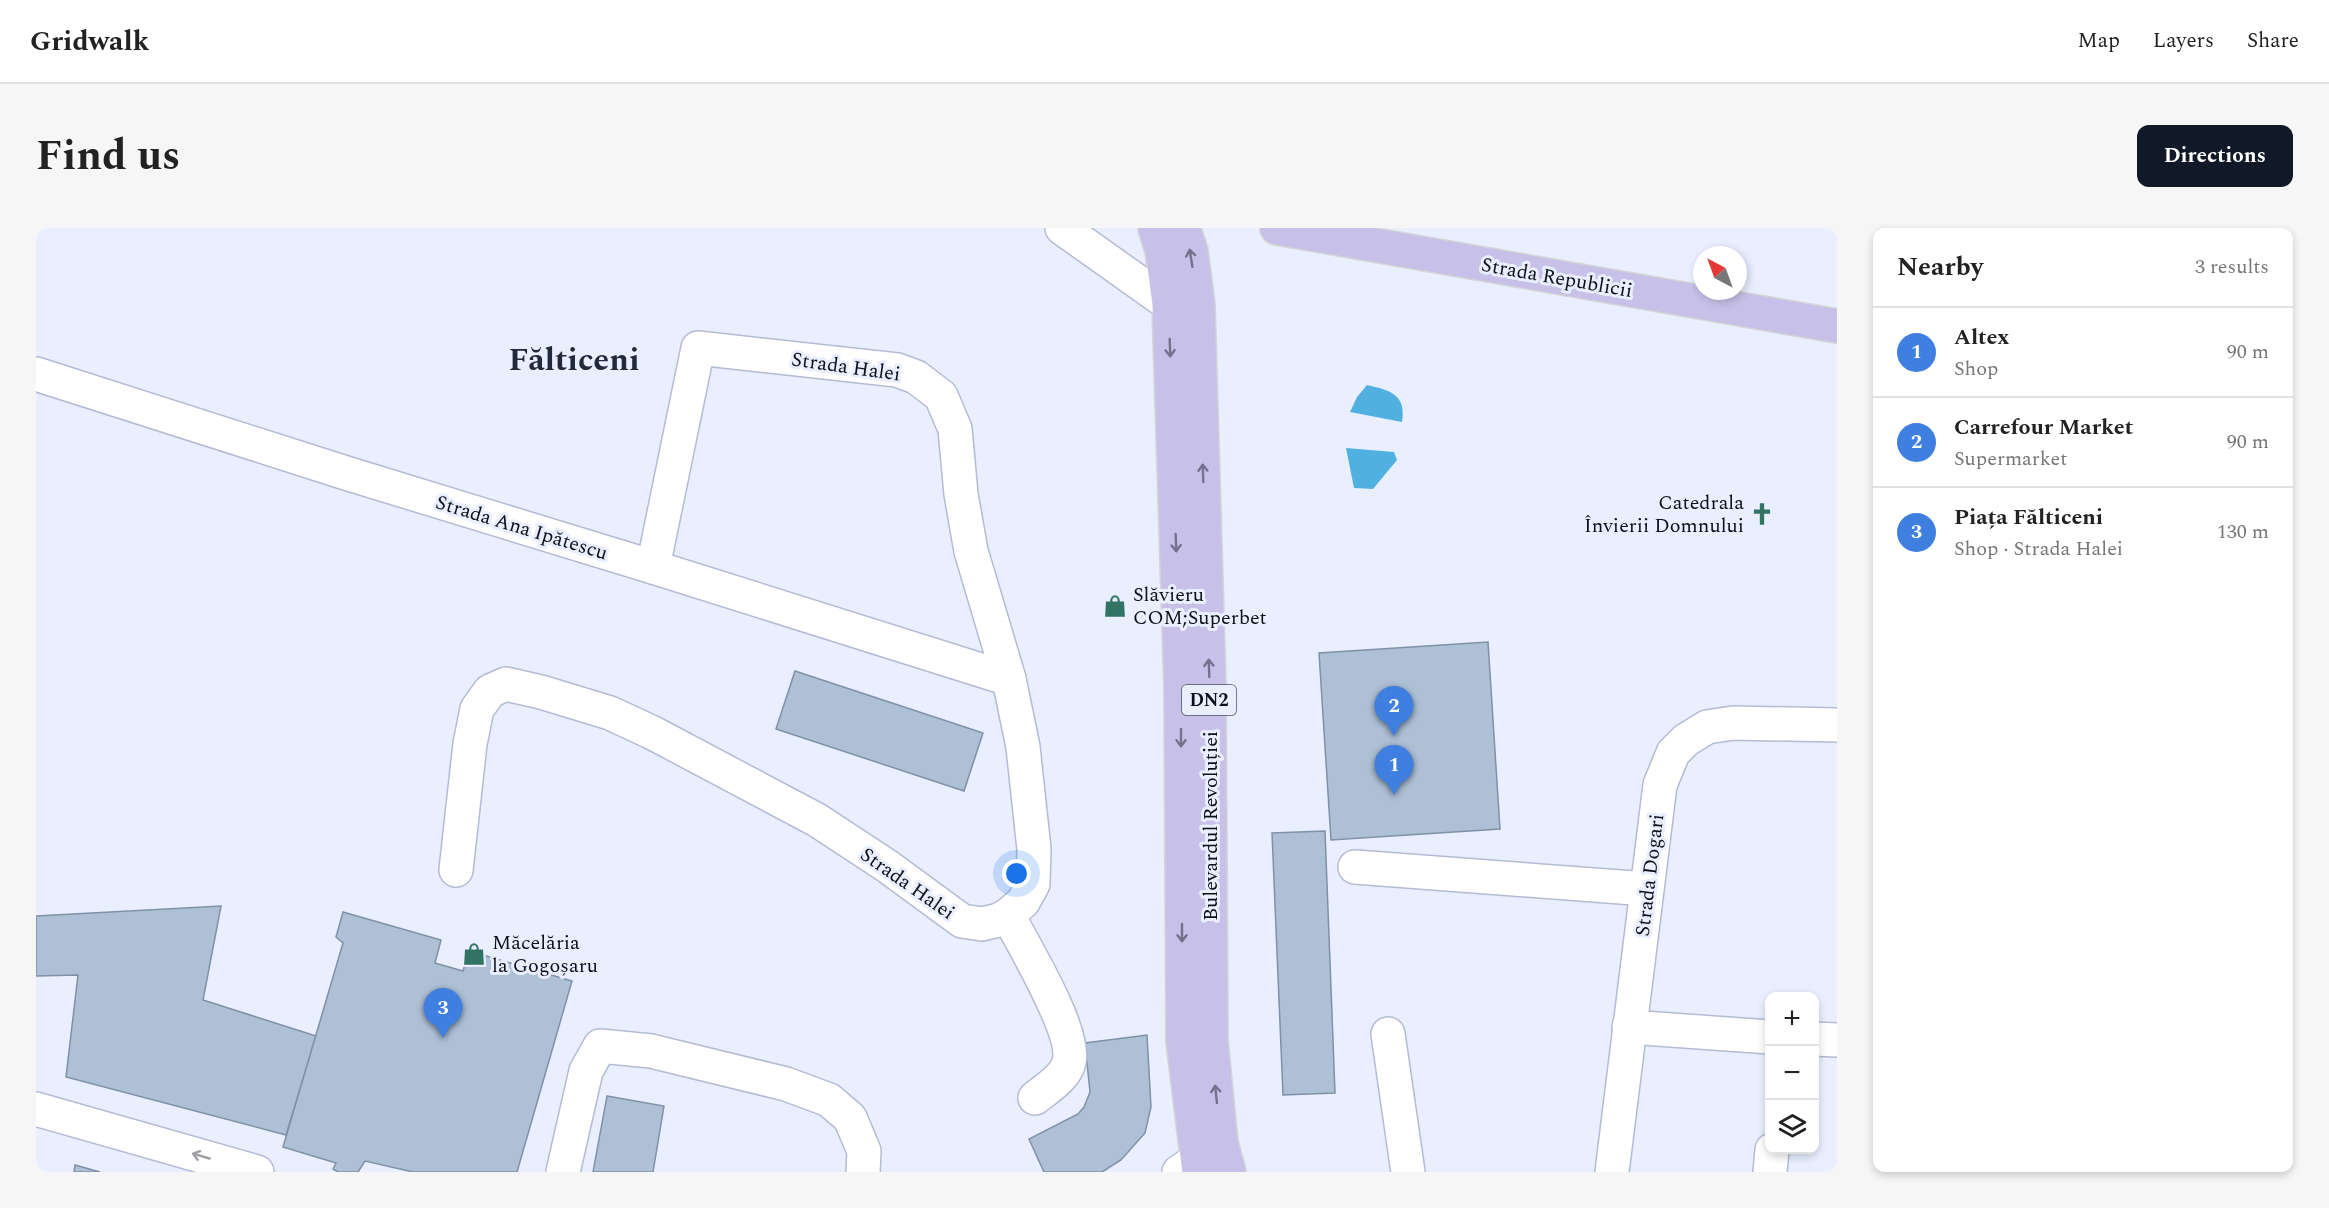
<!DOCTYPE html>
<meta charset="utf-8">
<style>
body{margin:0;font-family:Spectral,serif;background:#f6f6f6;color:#222}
.controls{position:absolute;right:18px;bottom:18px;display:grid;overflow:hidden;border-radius:12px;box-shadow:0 3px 9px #0003}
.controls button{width:54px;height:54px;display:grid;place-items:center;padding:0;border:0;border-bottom:2px solid #e0e0e0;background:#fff;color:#222;font:30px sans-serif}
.compass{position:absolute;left:1657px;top:18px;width:54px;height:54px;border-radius:50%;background:#fff;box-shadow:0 3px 9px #0003;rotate:319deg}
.you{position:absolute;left:981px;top:646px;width:21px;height:21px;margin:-15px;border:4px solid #fff;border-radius:50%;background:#1a73e8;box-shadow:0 0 0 9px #1a73e833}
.badge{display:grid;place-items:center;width:39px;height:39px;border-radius:50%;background:#111827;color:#fff;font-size:20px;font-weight:700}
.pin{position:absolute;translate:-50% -50px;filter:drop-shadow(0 2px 3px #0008)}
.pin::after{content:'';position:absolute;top:32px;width:21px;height:18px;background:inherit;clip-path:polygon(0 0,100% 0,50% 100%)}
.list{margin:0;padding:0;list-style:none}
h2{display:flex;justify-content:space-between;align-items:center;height:78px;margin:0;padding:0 24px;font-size:26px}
h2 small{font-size:20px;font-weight:400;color:#767676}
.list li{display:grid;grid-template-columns:39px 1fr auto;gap:18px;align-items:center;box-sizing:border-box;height:90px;padding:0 24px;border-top:2px solid #e0e0e0}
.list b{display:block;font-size:22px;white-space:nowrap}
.list p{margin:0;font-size:20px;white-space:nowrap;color:#767676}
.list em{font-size:20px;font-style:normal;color:#767676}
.icon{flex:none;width:33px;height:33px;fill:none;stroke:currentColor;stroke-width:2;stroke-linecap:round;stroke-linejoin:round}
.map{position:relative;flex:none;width:1801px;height:944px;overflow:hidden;border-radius:12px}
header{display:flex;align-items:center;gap:36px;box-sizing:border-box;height:84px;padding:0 30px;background:#fff;border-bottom:2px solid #e0e0e0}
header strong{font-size:28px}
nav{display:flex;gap:33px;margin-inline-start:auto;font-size:21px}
.intro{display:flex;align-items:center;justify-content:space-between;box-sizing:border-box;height:144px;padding:0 36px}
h1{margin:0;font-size:42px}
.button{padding:15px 27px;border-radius:12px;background:#111827;color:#fff;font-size:21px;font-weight:700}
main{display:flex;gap:36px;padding:0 36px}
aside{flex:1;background:#fff;border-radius:12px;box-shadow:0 3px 9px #0003}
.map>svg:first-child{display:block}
.water{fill:#50b1e1}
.building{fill:#adc0d6;stroke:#7f91a6;stroke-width:1.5}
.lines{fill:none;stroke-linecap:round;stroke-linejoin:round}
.minor-casing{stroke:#b3bbd5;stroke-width:36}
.major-casing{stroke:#d3d4d5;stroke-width:36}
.minor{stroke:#fff;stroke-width:33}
.major{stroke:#c7c1e9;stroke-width:33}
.oneway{stroke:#73718b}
.oneway2{stroke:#9e9fa3}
.labels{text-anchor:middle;stroke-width:6;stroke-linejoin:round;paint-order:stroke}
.shield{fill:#e9efff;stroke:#4e525d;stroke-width:1.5}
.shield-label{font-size:18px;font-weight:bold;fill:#0c0f18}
.street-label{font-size:20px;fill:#0c0f18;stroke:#e9efff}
.poi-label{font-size:20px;fill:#0c0f18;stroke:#e9efff;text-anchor:start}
.town-label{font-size:32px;font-weight:bold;fill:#23293d;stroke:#e9efff}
</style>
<header>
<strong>Gridwalk</strong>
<nav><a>Map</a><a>Layers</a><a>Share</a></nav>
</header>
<div class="intro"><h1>Find us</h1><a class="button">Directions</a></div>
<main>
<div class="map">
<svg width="1801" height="944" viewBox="0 0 1801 944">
<rect width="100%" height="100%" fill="#e9efff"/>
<g class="water">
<path d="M1331,157C1353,162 1371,166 1366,194L1314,184L1321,169Z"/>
<polygon points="1310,220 1358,224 1361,232 1337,261 1318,260"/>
</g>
<g class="building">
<polygon points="1452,414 1464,601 1295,612 1283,425"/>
<polygon points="759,443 947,505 928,563 740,501"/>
<polygon points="1289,603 1299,865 1247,867 1236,605"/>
<polygon points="185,678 167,772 280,808 250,907 30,849 42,747 0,748 0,688"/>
<polygon points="307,684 405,712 399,735 427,743 433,723 536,753 481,944 377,944 329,933 322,944 302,944 297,941 300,935 247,919 307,715 300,709"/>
<polygon points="1111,807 1115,879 1109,905 1085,932 1066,944 1008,944 993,911 1042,886 1048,879 1054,864 1049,815"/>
<polygon points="571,868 628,878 617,944 557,944"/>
<polygon points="39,937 64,944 38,944"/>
</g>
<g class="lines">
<g class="minor-casing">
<g id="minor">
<polyline points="1026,0 1133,76 1156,77"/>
<polyline points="0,146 313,246 617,339 973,451"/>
<polyline points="1319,639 1611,661"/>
<polyline points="420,642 434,516 441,481 454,463 470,456 505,464 574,485 617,505 781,592 851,638 926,693 946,696 963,692 972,687 987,674 997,656 998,621 987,519 973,451 935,323 925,266 919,201 905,168 880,149 861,142 662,120 617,339"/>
<path d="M972,687C987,717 1041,804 1033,834C1030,849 1010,861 999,870"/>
<polyline points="1593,799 1734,809"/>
<polyline points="1352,806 1372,944"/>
<polyline points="1778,811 1801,812"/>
<polyline points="0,881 221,944"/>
<polyline points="527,944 550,843 564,818 615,823 750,856 793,872 814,890 828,923 827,944"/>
<polyline points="1143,944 1184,916"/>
<polyline points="1576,944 1624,557 1637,525 1650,512 1671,499 1697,495 1801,497"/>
<polyline points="1734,944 1736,922"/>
</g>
</g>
<g class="major-casing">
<g id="major">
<polyline points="1119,0 1126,22 1133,76 1145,460 1147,813 1163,944"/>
<polyline points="1147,0 1155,23 1162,77 1173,460 1175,813 1185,915 1193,944"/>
<polyline points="1241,0 1801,98"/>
</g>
</g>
<use href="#minor" class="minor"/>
<use href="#major" class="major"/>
</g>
<defs><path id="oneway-shaft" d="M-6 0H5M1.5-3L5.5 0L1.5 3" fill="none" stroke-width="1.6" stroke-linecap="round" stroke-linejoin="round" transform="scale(1.5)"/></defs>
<g class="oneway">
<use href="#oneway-shaft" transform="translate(1155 30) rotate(-99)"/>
<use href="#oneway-shaft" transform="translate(1134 120) rotate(88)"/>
<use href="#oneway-shaft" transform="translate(1167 245) rotate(-92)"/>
<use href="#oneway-shaft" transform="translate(1140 315) rotate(88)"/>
<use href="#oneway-shaft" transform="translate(1173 440) rotate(-92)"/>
<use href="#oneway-shaft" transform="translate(1145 510) rotate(90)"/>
<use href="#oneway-shaft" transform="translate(1146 705) rotate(90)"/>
<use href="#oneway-shaft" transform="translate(1180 866) rotate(-96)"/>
</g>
<use class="oneway2" href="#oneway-shaft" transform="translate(165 928) rotate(-164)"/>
<defs>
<g id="church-bare" transform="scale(1.8)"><path d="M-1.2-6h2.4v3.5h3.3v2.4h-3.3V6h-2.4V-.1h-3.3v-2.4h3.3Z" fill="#327464" stroke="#e9efff" stroke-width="2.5" paint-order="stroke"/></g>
<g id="shop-bare" transform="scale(1.8)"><path d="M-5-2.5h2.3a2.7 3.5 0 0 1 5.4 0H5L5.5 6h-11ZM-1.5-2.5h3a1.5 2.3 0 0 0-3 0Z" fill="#327464" stroke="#e9efff" stroke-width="2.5" paint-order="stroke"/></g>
</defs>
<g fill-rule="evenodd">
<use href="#church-bare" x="1726" y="286"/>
<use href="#shop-bare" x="1079" y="378"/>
<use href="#shop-bare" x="438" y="726"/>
</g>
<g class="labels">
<rect class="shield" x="1146" y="457" width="54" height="30" rx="4.5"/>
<g class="shield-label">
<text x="1173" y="478">DN2</text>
</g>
<g class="street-label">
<text transform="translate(1521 49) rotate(10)" y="7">Strada Republicii</text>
<text transform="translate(810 138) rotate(8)" y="7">Strada Halei</text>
<text transform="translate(486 299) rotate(17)" y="7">Strada Ana Ipătescu</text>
<text transform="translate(1174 598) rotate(-90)" y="7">Bulevardul Revoluției</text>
<text transform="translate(1613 647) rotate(-83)" y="7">Strada Dogari</text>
<text transform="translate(872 655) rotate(35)" y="7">Strada Halei</text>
</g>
<g class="poi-label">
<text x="1708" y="281" text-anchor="end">Catedrala<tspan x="1708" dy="23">Învierii Domnului</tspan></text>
<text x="1097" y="373">Slăvieru<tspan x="1097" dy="23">COM;Superbet</tspan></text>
<text x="456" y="721">Măcelăria<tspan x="456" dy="23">la Gogoșaru</tspan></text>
</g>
<g class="town-label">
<text x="538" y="142">Fălticeni</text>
</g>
</g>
</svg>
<div class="controls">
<button>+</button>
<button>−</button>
<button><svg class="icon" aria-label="layers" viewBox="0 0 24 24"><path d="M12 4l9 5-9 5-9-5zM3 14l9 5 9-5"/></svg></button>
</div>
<svg class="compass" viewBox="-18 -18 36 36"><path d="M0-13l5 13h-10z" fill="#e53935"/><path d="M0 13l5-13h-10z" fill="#767676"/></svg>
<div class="you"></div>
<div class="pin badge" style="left:1358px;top:567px;background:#3f7fe0">1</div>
<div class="pin badge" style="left:1358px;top:508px;background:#3f7fe0">2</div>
<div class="pin badge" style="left:407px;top:810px;background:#3f7fe0">3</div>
</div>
<aside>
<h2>Nearby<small>3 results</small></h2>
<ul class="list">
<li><span class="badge" style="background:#3f7fe0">1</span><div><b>Altex</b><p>Shop</p></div><em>90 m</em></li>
<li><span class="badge" style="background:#3f7fe0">2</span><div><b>Carrefour Market</b><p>Supermarket</p></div><em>90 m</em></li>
<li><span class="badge" style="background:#3f7fe0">3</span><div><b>Piața Fălticeni</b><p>Shop · Strada Halei</p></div><em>130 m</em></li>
</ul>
</aside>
</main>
